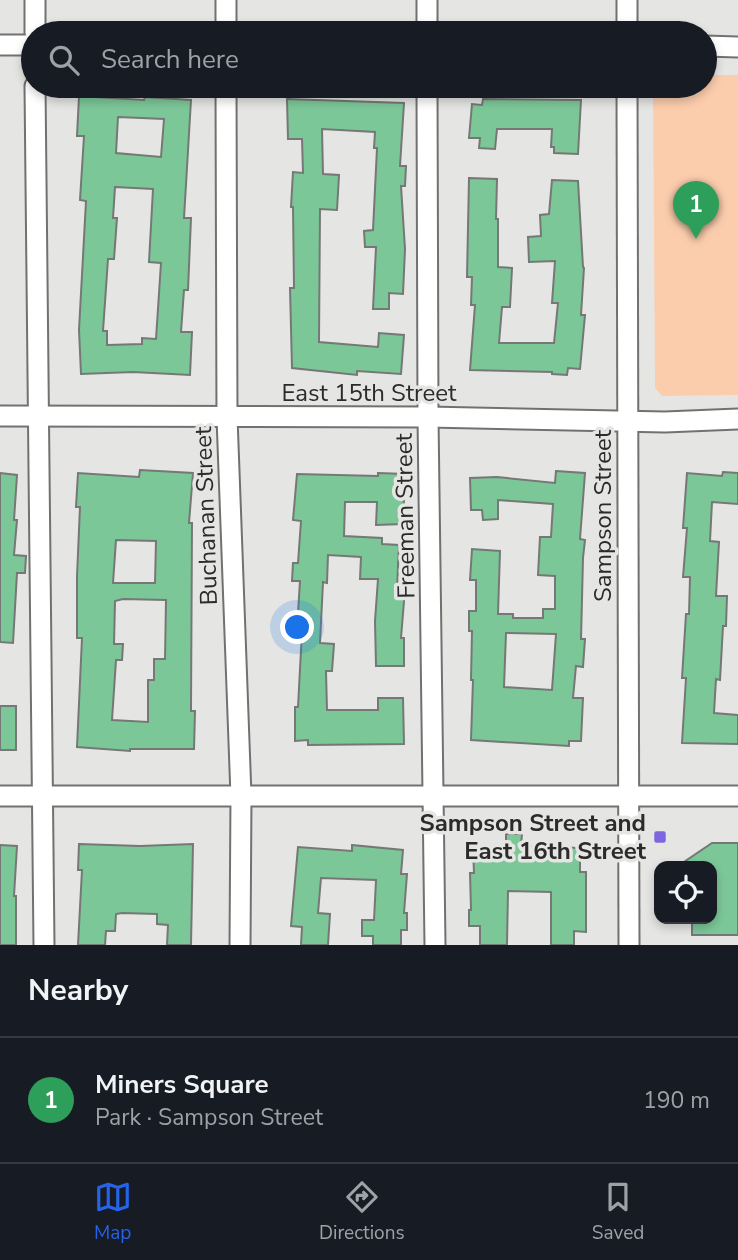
<!DOCTYPE html>
<meta charset="utf-8">
<style>
body{margin:0;font-family:"Nunito Sans",sans-serif;background:#242831;color:#f1f3f6}
.controls{position:absolute;right:21px;bottom:21px;display:grid;overflow:hidden;border-radius:14px;box-shadow:0 4px 10px #0003}
.controls button{width:63px;height:63px;display:grid;place-items:center;padding:0;border:0;border-bottom:2px solid #363941;background:#171b24;color:#f1f3f6;font:35px sans-serif}
.you{position:absolute;left:298px;top:628px;width:24px;height:24px;margin:-18px;border:5px solid #fff;border-radius:50%;background:#1a73e8;box-shadow:0 0 0 10px #1a73e833}
.badge{display:grid;place-items:center;width:46px;height:46px;border-radius:50%;background:#2563eb;color:#fff;font-size:23px;font-weight:700}
.pin{position:absolute;translate:-50% -58px;filter:drop-shadow(0 2px 4px #0008)}
.pin::after{content:'';position:absolute;top:37px;width:24px;height:21px;background:inherit;clip-path:polygon(0 0,100% 0,50% 100%)}
.list{margin:0;padding:0;list-style:none}
h2{display:flex;justify-content:space-between;align-items:center;height:91px;margin:0;padding:0 28px;font-size:30px}
h2 small{font-size:23px;font-weight:400;color:#9ea1a6}
.list li{display:grid;grid-template-columns:46px 1fr auto;gap:21px;align-items:center;box-sizing:border-box;height:126px;padding:0 28px;border-top:2px solid #363941}
.list b{display:block;font-size:26px;white-space:nowrap}
.list p{margin:0;font-size:23px;white-space:nowrap;color:#9ea1a6}
.list em{font-size:23px;font-style:normal;color:#9ea1a6}
.icon{flex:none;width:38px;height:38px;fill:none;stroke:currentColor;stroke-width:2;stroke-linecap:round;stroke-linejoin:round}
.map{position:relative;flex:none;width:738px;height:945px;overflow:hidden}
.search{position:absolute;background:#171b24;box-shadow:0 4px 10px #0003;left:21px;right:21px;top:21px;height:77px;display:flex;align-items:center;gap:18px;box-sizing:border-box;padding:0 24px;border-radius:38px;color:#9ea1a6;font-size:26px}
.sheet{height:217px;background:#171b24}
nav{display:flex;justify-content:space-around;align-items:center;box-sizing:border-box;height:98px;border-top:2px solid #363941;background:#171b24;font-size:19px;color:#9ea1a6}
nav a{display:grid;justify-items:center;gap:4px}
nav .on{color:#2563eb}
.map>svg:first-child{display:block}
.green{fill:#fccdad}
.building{fill:#7cc798;stroke:#757876;stroke-width:2;fill-rule:evenodd}
.lines{fill:none;stroke-linecap:round;stroke-linejoin:round}
.minor-casing{stroke:#717270;stroke-width:23}
.minor{stroke:#fff;stroke-width:19}
.poi-dot{fill:#7f66e1;stroke:#e5e6e3;stroke-width:2.5}
.labels{text-anchor:middle;stroke-width:7;stroke-linejoin:round;paint-order:stroke}
.street-label{font-size:24px;fill:#2b2b2a;stroke:#e5e6e3}
.poi-label{font-size:24px;font-weight:bold;fill:#2b2b2a;stroke:#e5e6e3;text-anchor:end}
</style>
<div class="map">
<svg width="738" height="945" viewBox="0 0 738 945">
<rect width="100%" height="100%" fill="#e5e6e3"/>
<polygon class="green" points="705,75 738,75 738,395 662,396 655,388 653,89 654,86 705,86"/>
<g class="building">
<path d="M79,96L144,100L145,97L191,100L184,218H191L188,290H184L181,332H192L190,375L133,372L81,374L79,330L86,201L80,200L84,136H77ZM118,117L164,119L161,157L116,153ZM115,187L153,189L149,262L161,263L156,339L142,338V344L107,345V331H103L108,259H114L117,218H113Z"/>
<polygon points="287,99 404,103 400,166 406,166 405,186 401,186 405,249 403,294 389,293 389,309 373,309 376,247 365,247 364,231 373,230 377,148 374,148 375,132 322,129 323,174 339,175 337,210 320,209 319,342 378,347 379,333 404,335 401,374 357,371 357,375 292,368 290,288 294,288 293,207 291,207 293,172 303,173 302,139 288,139"/>
<polygon points="483,99 581,100 578,154 554,153 554,147 551,147 552,129 497,129 495,149 479,148 480,138 469,138 472,104 482,105"/>
<polygon points="469,178 497,179 496,219 498,219 498,267 512,268 510,307 502,307 499,343 554,343 558,303 552,303 555,261 529,262 528,237 541,236 540,215 549,214 552,180 578,181 583,267 584,268 581,315 585,315 580,369 568,368 567,375 552,374 552,372 470,370 475,305 471,305 472,277 467,277"/>
<path d="M140,470L193,473L189,523H192L191,711H195L194,749H130V751L77,747L82,638H77V576L80,507H76L78,473L139,477ZM116,540L156,541L155,583H113ZM123,599L166,600L165,659H154V680H148V722L112,720L116,660H122L123,644H114L115,601Z"/>
<path d="M556,471L585,473L580,539L585,540L583,558L581,639H585L583,667L576,666L573,698H583L581,741H569V746L471,740L473,680H471L472,631H469V611H476V580H470L472,549L500,551L498,614H513V618H543V609H555V576L538,575L540,537H551L553,504L498,500V519L483,520L482,510H471L470,478L497,477L555,483ZM506,633L556,634L552,690L504,687Z"/>
<polygon points="723,472 738,473 738,504 712,502 710,541 719,542 716,596 727,596 726,626 723,626 720,680 716,679 714,713 738,715 738,744 682,743 686,678 682,678 686,614 689,614 690,577 683,577 687,528 683,528 687,473 722,476"/>
<polygon points="0,473 17,475 14,520 17,520 14,555 26,556 25,573 17,573 13,643 0,642"/>
<polygon points="378,473 405,474 403,524 376,525 377,502 345,502 344,536 382,538 382,544 399,545 397,589 405,589 401,638 404,638 404,666 376,666 375,621 378,579 360,579 361,557 328,555 327,583 323,582 320,643 334,644 332,671 326,671 327,710 378,710 378,698 403,698 404,744 308,745 308,740 295,741 295,707 298,707 302,631 291,631 292,613 298,613 300,581 292,581 293,563 298,563 301,521 293,520 297,474 378,476"/>
<rect x="0" y="706" width="16" height="44"/>
<polygon points="506,834 522,834 521,846 580,848 580,872 586,872 586,932 574,931 574,945 551,945 551,892 508,891 507,945 480,945 480,926 469,926 469,910 471,910 470,873 474,873 473,850 506,850"/>
<polygon points="712,843 738,843 738,935 692,935 692,919 712,919 712,866 678,866"/>
<polygon points="79,844 140,846 193,844 191,945 167,945 168,925 157,924 157,914 122,913 116,914 115,931 106,931 105,945 78,945 82,870 78,870"/>
<polygon points="0,845 17,846 14,896 16,896 16,945 0,945"/>
<polygon points="352,845 403,850 401,874 407,874 404,913 407,913 407,930 401,930 401,945 373,945 373,936 362,936 362,920 374,920 376,880 321,878 318,913 330,914 328,945 301,945 302,927 291,926 298,847 352,851"/>
</g>
<g class="lines">
<g class="minor-casing">
<g id="minor">
<polyline points="226,0 226,33"/>
<polyline points="427,0 427,33"/>
<polyline points="627,0 627,33"/>
<polyline points="35,33 35,0"/>
<polyline points="0,45 33,45"/>
<polyline points="705,46 738,47"/>
<polyline points="35,86 44,945"/>
<polyline points="226,86 227,417 241,796 240,945"/>
<polyline points="427,86 428,417 435,945"/>
<polyline points="627,86 629,945"/>
<polyline points="0,416 428,417 665,422 738,419"/>
<polyline points="0,796 738,796"/>
</g>
</g>
<use href="#minor" class="minor"/>
</g>
<rect class="poi-dot" x="653" y="830" width="14" height="14" rx="3.5"/>
<g class="labels">
<g class="street-label">
<text x="369" y="401">East 15th Street</text>
<text transform="translate(206 516) rotate(-92)" y="8">Buchanan Street</text>
<text transform="translate(405 516) rotate(-91)" y="8">Freeman Street</text>
<text transform="translate(603 516) rotate(-90)" y="8">Sampson Street</text>
</g>
<g class="poi-label">
<text x="646" y="831">Sampson Street and<tspan x="646" dy="28">East 16th Street</tspan></text>
</g>
</g>
</svg>
<div class="controls">
<button><svg class="icon" aria-label="locate" viewBox="0 0 24 24"><circle cx="12" cy="12" r="6"/><path d="M12 2v4M12 18v4M2 12h4M18 12h4"/></svg></button>
</div>
<div class="you"></div>
<div class="pin badge" style="left:696px;top:239px;background:#2e9e5b">1</div>
<div class="search"><svg class="icon" aria-label="search" viewBox="0 0 24 24"><circle cx="10" cy="10" r="6"/><path d="M15 15l6 6"/></svg>Search here</div>
</div>
<section class="sheet">
<h2>Nearby<small></small></h2>
<ul class="list">
<li><span class="badge" style="background:#2e9e5b">1</span><div><b>Miners Square</b><p>Park · Sampson Street</p></div><em>190 m</em></li>
</ul>
</section>
<nav>
<a class="on"><svg class="icon" aria-label="map" viewBox="0 0 24 24"><path d="M3 6l6-2 6 2 6-2v14l-6 2-6-2-6 2zM9 4v14M15 6v14"/></svg>Map</a>
<a><svg class="icon" aria-label="directions" viewBox="0 0 24 24"><path d="M12 3l9 9-9 9-9-9zM9 14v-3h6M13 9l2 2-2 2"/></svg>Directions</a>
<a><svg class="icon" aria-label="saved" viewBox="0 0 24 24"><path d="M7 4h10v16l-5-4-5 4z"/></svg>Saved</a>
</nav>
